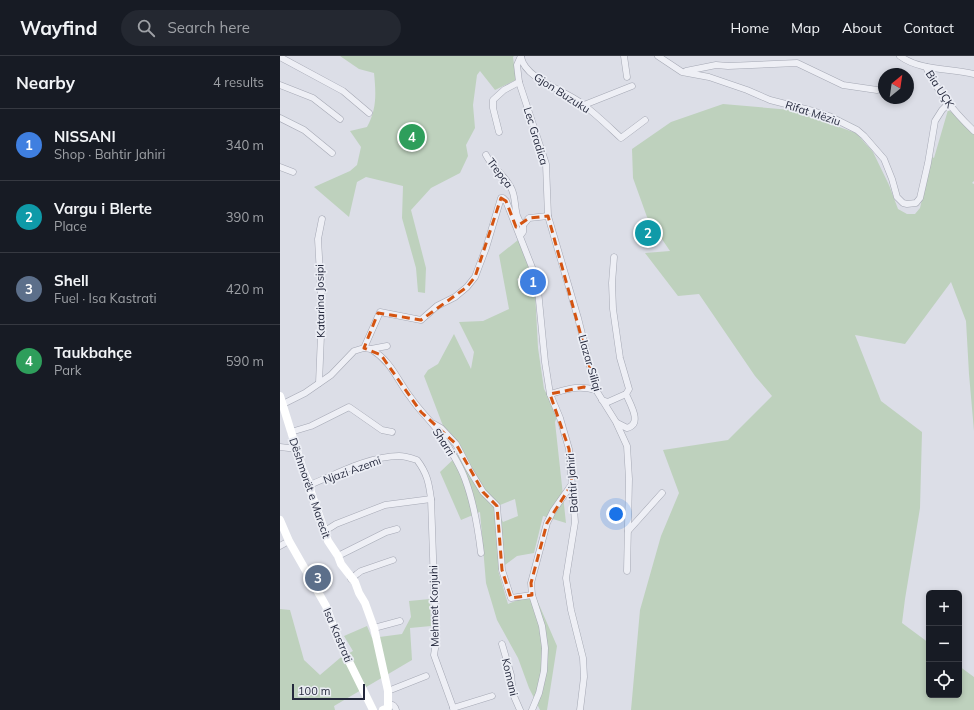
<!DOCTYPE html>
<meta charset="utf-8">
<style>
body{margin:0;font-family:Mulish,sans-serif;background:#242831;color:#f1f3f6}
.controls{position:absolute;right:12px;bottom:12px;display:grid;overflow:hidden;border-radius:6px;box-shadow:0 2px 6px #0003}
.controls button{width:36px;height:36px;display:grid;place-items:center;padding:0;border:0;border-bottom:1px solid #363941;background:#171b24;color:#f1f3f6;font:20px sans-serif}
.compass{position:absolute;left:598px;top:12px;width:36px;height:36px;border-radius:50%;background:#171b24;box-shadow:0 2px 6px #0003;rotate:29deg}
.scale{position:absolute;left:12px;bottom:10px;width:73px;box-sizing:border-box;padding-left:4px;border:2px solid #25293d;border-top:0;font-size:11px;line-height:14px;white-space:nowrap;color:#25293d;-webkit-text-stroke:3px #ebedf4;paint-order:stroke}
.you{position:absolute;left:336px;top:458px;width:14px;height:14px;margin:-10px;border:3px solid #fff;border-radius:50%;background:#1a73e8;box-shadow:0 0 0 6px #1a73e833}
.badge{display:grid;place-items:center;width:26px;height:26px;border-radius:50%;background:#d2413b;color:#fff;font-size:13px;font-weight:700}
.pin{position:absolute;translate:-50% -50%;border:2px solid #fff;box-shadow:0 1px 4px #0006}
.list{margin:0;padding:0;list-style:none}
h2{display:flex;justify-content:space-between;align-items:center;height:52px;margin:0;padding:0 16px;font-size:17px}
h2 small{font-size:13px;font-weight:400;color:#9ea1a6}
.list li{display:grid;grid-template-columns:26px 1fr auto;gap:12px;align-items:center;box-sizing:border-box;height:72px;padding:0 16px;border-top:1px solid #363941}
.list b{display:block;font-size:15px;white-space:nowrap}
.list p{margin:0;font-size:13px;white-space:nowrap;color:#9ea1a6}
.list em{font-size:13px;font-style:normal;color:#9ea1a6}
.icon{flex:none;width:22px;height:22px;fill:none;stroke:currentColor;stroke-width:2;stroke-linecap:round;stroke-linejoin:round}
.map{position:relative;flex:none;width:694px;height:654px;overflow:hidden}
header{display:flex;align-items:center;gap:24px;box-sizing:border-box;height:56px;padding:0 20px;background:#171b24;border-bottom:1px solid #363941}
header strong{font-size:19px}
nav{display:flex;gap:22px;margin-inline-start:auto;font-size:14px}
.search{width:280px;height:36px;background:#242831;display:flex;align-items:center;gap:10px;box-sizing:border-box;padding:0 14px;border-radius:22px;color:#9ea1a6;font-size:15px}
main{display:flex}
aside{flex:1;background:#171b24}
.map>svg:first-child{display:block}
.green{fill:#bed1bd;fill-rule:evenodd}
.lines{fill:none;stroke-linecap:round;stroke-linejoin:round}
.street-casing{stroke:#a5a8b4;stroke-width:7}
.street{stroke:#eeeff5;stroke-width:6}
.secondary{stroke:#fff;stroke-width:8}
.marked{fill:none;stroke:#d45411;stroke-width:3;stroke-dasharray:8 5;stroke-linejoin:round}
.labels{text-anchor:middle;stroke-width:3.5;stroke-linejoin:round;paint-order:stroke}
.street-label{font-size:11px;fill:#25293d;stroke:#ebedf4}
</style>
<header>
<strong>Wayfind</strong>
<div class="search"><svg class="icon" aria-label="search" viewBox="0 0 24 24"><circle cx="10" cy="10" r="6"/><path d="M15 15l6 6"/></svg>Search here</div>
<nav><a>Home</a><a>Map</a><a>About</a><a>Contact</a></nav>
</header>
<main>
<aside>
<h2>Nearby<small>4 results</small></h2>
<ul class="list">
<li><span class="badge" style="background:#3f7fe0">1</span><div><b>NISSANI</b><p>Shop · Bahtir Jahiri</p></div><em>340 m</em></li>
<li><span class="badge" style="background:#0f9aa8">2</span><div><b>Vargu i Blerte</b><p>Place</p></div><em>390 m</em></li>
<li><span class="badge" style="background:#5c6f8a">3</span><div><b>Shell</b><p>Fuel · Isa Kastrati</p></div><em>420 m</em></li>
<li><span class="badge" style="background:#2e9e5b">4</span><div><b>Taukbahçe</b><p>Park</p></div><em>590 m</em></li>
</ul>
</aside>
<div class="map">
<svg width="694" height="654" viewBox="0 0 694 654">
<rect width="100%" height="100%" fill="#dcdee7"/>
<g class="green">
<path d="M60,0H234L233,1L236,24L215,34L200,15L197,19L193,49L195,72L186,89L188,100L180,117L151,132L131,154L146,212L145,237L138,236L136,212L122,162L123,130L86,121L77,126L69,161L34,131L70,115L77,109L81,91L70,75L87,71C97,53 96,37 94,17L79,13Z"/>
<polygon points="443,48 511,54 576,77 593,96 609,129 618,153 627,158 635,158 640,152 652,101 654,102 668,54 694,70 694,125 692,127 694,128 694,375 689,318 686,265 671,226 625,288 575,279 601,345 642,376 640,452 625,543 622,567 649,587 649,639 679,639 679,610 694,621 694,654 351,654 360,554 381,480 399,437 383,394 448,384 492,340 475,320 419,238 398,240 365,197 390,195 367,161 353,122 352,93 391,66"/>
<path d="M238,184L251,217L237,223L242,237L255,235L258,292L264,333L278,358L275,366L286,467L263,460L254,497L237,500L218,514L228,548L254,537L277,590L267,654H260L249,632L238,602L217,564L206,527L200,456L181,464L160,416L179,398L168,383L144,320L148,314L158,308L174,278L191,313L194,296L179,266L203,265L229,253L219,199ZM235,443L238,460L223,466L215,451Z"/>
<polygon points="150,543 151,570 130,572 132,604 54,650 55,654 0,654 0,553 10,554 24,604 40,619 60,602 73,595 64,580 87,570 92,582 122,578 131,561 129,545"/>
</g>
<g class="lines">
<g class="street-casing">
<g id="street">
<polyline points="241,0 237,9 239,26 266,108 268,160 298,262 316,334 336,366 347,390 349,423 347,515"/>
<polyline points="344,0 347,21"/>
<polyline points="378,0 402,16 429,21 467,34 490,44 533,55 549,60 577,74 584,80 604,103 612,123 617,141 623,147 627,148 636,147 640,142 648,107 655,65 662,54 669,47"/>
<path d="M620,0C640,15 670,12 694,18"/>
<polyline points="0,1 63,35 89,57"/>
<path d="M241,1C245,23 284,34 301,47C315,57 328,70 341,82L365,64"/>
<path d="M646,11C657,35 675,57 694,75"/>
<polyline points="406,15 436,9 448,10 517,7 563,29 597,34"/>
<polyline points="0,29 33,42 60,63"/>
<polyline points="304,49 352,30"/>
<polyline points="0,62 24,74 52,97"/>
<polyline points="219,76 213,52 213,44 224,34 239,26"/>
<path d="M206,99C213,113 227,121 232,134C237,145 233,161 243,169V176L240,180"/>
<polyline points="0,111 13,116"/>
<polyline points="243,169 249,162 268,160"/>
<polyline points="84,292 100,256 141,264 157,250 175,241 187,231 195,221 206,192 221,142 223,142 226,145 255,219 258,234 265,306 270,338 280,362 289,393 295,466 286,522 291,554 303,602 304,621 300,654"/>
<path d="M91,293C113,307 116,323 131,342C139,354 150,364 158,375C168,390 179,406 185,423C194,447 198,472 201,497"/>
<polyline points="39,327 42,255 38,183 42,163"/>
<path d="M270,338C288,333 297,329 316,334"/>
<polyline points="322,344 328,346 346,338 349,333 340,302 333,253 332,227 334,201"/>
<polyline points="3,348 25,337 51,319 74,295 84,292 91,293 107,290"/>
<path d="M337,367L347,372C363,368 350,348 346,338"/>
<polyline points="154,368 161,372 176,388 189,413 203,436 217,450 222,514 231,542 252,539"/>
<polyline points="11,376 31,370 69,351 102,374 112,376"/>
<polyline points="0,391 17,393"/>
<path d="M30,429C56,418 90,400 119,400C125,400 131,402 137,404C147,417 149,427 151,443L156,586L154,599L174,654"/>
<polyline points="45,475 56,468 105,449 151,443"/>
<polyline points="348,475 382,437"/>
<polyline points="0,490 9,485"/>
<polyline points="58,500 106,476 117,473"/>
<polyline points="71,523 77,518 81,515 113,504"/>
<polyline points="94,572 120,565"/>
<polyline points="222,588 231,619 233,638 240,654"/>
<polyline points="108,635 146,620"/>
<path d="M108,652L110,649C114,648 115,651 116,654"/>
<polyline points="173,652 212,640"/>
<polyline points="252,654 259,637 264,615 265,592 262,570 252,539 251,527 267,467 273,455 292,428"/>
</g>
</g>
<use href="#street" class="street"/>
<g class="secondary">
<polyline points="0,340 23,414 30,429 31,436 48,485 58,500 61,508 75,526 79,537 85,547 94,572 108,635 108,652 103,654"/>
<polyline points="0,464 9,485 46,550 57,581 93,654"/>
</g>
</g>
<path class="marked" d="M221,142L226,145L236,171L249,162L268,160L316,334L304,331L270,338L289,393L292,428L267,467L251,527L252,539L231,542L222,514L217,450L203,436L176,388L141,356L101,299L84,292L98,257L141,264L187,231L195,221Z"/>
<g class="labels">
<g class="street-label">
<text transform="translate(660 33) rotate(57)" y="4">Bia UÇK</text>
<text transform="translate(282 37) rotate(33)" y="4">Gjon Buzuku</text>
<text transform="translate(533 57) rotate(18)" y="4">Rifat Mëziu</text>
<text transform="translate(256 80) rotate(73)" y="4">Lec Gradica</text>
<text transform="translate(220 117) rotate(53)" y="4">Trepça</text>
<text transform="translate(40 245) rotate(-91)" y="4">Katarina Josipi</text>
<text transform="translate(310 307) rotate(74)" y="4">Llazar Siliqi</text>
<text transform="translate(164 386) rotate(57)" y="4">Sharri</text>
<text transform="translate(72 414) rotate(-20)" y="4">Njazi Azemi</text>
<text transform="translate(292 427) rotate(-94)" y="4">Bahtir Jahiri</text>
<text transform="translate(30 432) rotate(71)" y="4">Dëshmorët e Marecit</text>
<text transform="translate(154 550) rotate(-91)" y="4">Mehmet Konjuhi</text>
<text transform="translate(58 579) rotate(67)" y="4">Isa Kastrati</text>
<text transform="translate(230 621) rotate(77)" y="4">Komani</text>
</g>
</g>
</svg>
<div class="controls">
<button>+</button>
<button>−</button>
<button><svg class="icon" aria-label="locate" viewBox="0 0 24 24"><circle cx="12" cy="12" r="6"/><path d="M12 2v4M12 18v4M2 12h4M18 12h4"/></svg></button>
</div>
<svg class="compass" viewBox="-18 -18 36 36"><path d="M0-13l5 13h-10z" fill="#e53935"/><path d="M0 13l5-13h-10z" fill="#9ea1a6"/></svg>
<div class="scale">100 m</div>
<div class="you"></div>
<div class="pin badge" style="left:253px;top:226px;background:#3f7fe0">1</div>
<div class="pin badge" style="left:368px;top:177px;background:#0f9aa8">2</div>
<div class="pin badge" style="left:38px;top:522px;background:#5c6f8a">3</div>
<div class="pin badge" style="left:132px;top:81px;background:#2e9e5b">4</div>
</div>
</main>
